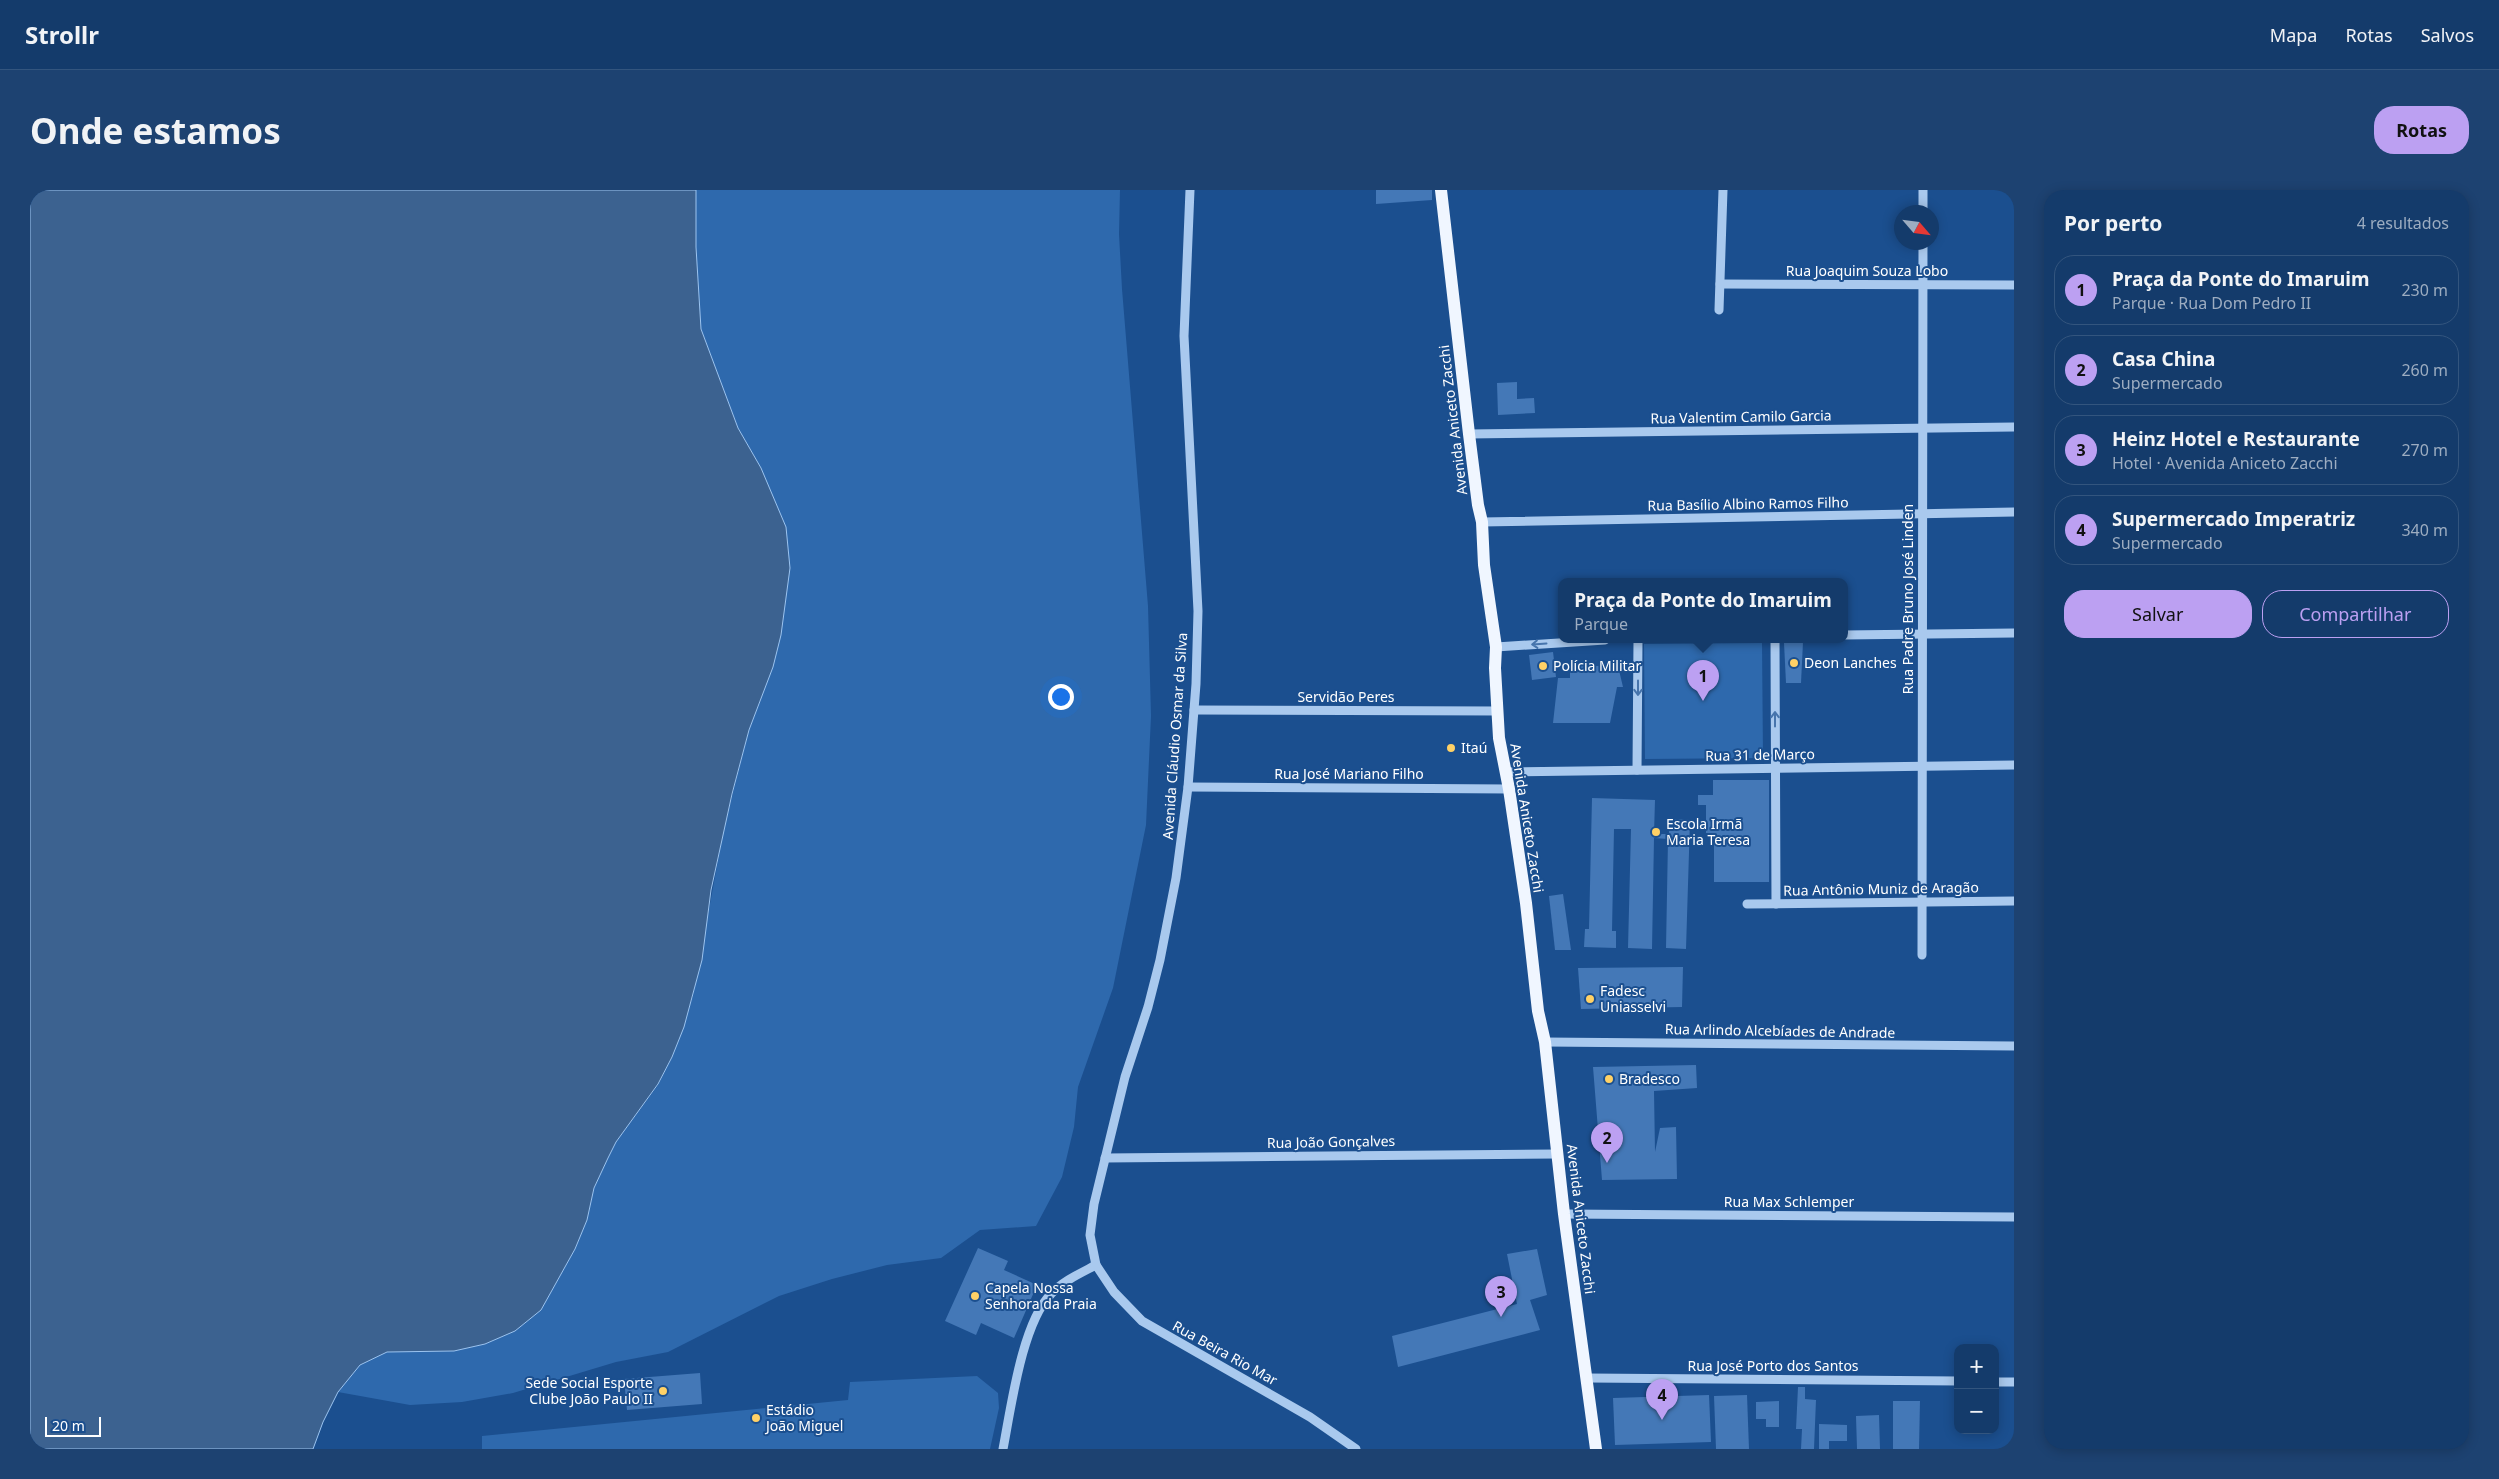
<!DOCTYPE html>
<html lang="pt">
<meta charset="utf-8">
<style>
body{margin:0;font-family:"Noto Sans",sans-serif;background:#1d4271;color:#f1f3f6}
.controls{position:absolute;right:15px;bottom:15px;display:grid;overflow:hidden;border-radius:10px;box-shadow:0 2px 12px #0003}
.controls button{width:45px;height:45px;display:grid;place-items:center;padding:0;border:0;border-bottom:1px solid #33557e;background:#143b6b;color:#f1f3f6;font:25px sans-serif}
.compass{position:absolute;left:1864px;top:15px;width:45px;height:45px;border-radius:50%;background:#143b6b;box-shadow:0 2px 12px #0003;rotate:118deg}
.scale{position:absolute;left:15px;bottom:12px;width:56px;box-sizing:border-box;padding-left:5px;border:2px solid #fff;border-top:0;font-size:14px;line-height:18px;white-space:nowrap;color:#fff;-webkit-text-stroke:4px #1b4f8f;paint-order:stroke}
.you{position:absolute;left:1030px;top:506px;width:18px;height:18px;margin:-12px;border:4px solid #fff;border-radius:50%;background:#1a73e8;box-shadow:0 0 0 8px #1a73e833}
.badge{display:grid;place-items:center;width:32px;height:32px;border-radius:50%;background:#bca0f2;color:#111;font-size:16px;font-weight:700}
.pin{position:absolute;translate:-50% -41px;filter:drop-shadow(0 1px 2px #0008)}
.pin::after{content:'';position:absolute;top:26px;width:18px;height:15px;background:inherit;clip-path:polygon(0 0,100% 0,50% 100%)}
.popup{position:absolute;left:1528px;top:388px;width:290px;height:65px;box-sizing:border-box;display:grid;place-content:center;border-radius:10px;background:#143b6b;filter:drop-shadow(0 1px 4px #0005);font-size:16px;white-space:nowrap;color:#9dadc1}
.popup b{font-size:19px;color:#f1f3f6}
.popup::after{content:'';position:absolute;left:50%;top:100%;margin-left:-10px;border:10px solid transparent;border-top-color:#143b6b}
.list{margin:0;padding:0;list-style:none}
h2{display:flex;justify-content:space-between;align-items:center;height:65px;margin:0;padding:0 20px;font-size:21px}
h2 small{font-size:16px;font-weight:400;color:#9dadc1}
.list li{display:grid;grid-template-columns:32px 1fr auto;gap:15px;align-items:center;box-sizing:border-box;height:70px;margin:0 10px 10px;padding:0 10px;border:1px solid #33557e;border-radius:20px}
.list b{display:block;font-size:19px;white-space:nowrap}
.list p{margin:0;font-size:16px;white-space:nowrap;color:#9dadc1}
.list em{font-size:16px;font-style:normal;color:#9dadc1}
.actions{display:flex;gap:10px;padding:15px 20px}
.actions a{flex:1;padding:11px 0;border:1px solid #bca0f2;border-radius:20px;text-align:center;font-size:18px;color:#bca0f2}
.actions .main{background:#bca0f2;color:#111}
.map{position:relative;flex:none;width:1984px;height:1259px;overflow:hidden;border-radius:20px}
header{display:flex;align-items:center;gap:30px;box-sizing:border-box;height:70px;padding:0 25px;background:#143b6b;border-bottom:1px solid #33557e}
header strong{font-size:24px}
nav{display:flex;gap:28px;margin-inline-start:auto;font-size:18px}
.intro{display:flex;align-items:center;justify-content:space-between;box-sizing:border-box;height:120px;padding:0 30px}
h1{margin:0;font-size:35px}
.button{padding:12px 22px;border-radius:20px;background:#bca0f2;color:#111;font-size:18px;font-weight:700}
main{display:flex;gap:30px;padding:0 30px}
aside{flex:1;background:#143b6b;border-radius:20px;box-shadow:0 2px 12px #0003}
.map>svg:first-child{display:block}
.green{fill:#2e69ad}
.water{fill:#3c6290;stroke:#9cc4f0}
.building{fill:#4478b7}
.lines{fill:none;stroke-linecap:round;stroke-linejoin:round}
.minor{stroke:#a9c9ee;stroke-width:9}
.major{stroke:#f0f6ff;stroke-width:12}
.oneway{stroke:#4674ac}
.poi-dot{fill:#ffd166;stroke:#1b4f8f;stroke-width:2}
.labels{text-anchor:middle;stroke-width:4;stroke-linejoin:round;paint-order:stroke}
.street-label{font-size:14px;fill:#fff;stroke:#1b4f8f}
.poi-label{font-size:14px;fill:#fff;stroke:#1b4f8f;text-anchor:start}
</style>
<header>
<strong>Strollr</strong>
<nav><a>Mapa</a><a>Rotas</a><a>Salvos</a></nav>
</header>
<div class="intro"><h1>Onde estamos</h1><a class="button">Rotas</a></div>
<main>
<div class="map">
<svg width="1984" height="1259" viewBox="0 0 1984 1259">
<rect width="100%" height="100%" fill="#1b4f8f"/>
<g class="green">
<polygon points="666,0 1090,0 1089,44 1092,99 1118,416 1121,526 1116,635 1083,798 1048,897 1044,937 1032,987 1006,1036 950,1040 911,1068 857,1075 802,1089 749,1106 638,1162 586,1172 483,1203 432,1212 380,1215 308,1202 330,1175 357,1162 424,1161 455,1154 485,1141 511,1120 545,1059 557,1030 564,998 578,968 586,952 628,895 642,867 663,806 694,638 719,540 731,509 731,278 708,238 671,139 666,57"/>
<polygon points="1732,453 1733,568 1615,569 1614,454"/>
<polygon points="947,1186 968,1203 969,1218 960,1259 452,1259 452,1246 818,1210 820,1192"/>
</g>
<polygon class="water" points="0,0 666,0 666,57 671,139 708,238 731,278 756,337 760,378 751,445 743,477 719,540 702,604 681,700 672,770 654,837 642,867 628,894 586,952 578,968 564,998 557,1030 545,1059 511,1120 485,1141 455,1154 424,1161 357,1162 330,1175 308,1202 293,1232 283,1259 0,1259"/>
<g class="building">
<polygon points="1346,0 1402,0 1402,10 1346,14"/>
<polygon points="1487,192 1487,209 1504,208 1505,223 1468,225 1467,193"/>
<polygon points="1773,452 1771,493 1756,493 1754,453"/>
<polygon points="1523,462 1526,487 1502,490 1499,465"/>
<polygon points="1540,476 1588,476 1593,497 1587,497 1580,533 1523,533 1528,488 1540,488"/>
<polygon points="1683,590 1739,590 1739,692 1684,692 1684,643 1676,643 1676,615 1668,615 1668,605 1683,605"/>
<polygon points="1562,608 1625,610 1624,644 1639,644 1639,629 1660,630 1656,759 1636,758 1638,649 1624,648 1622,759 1598,758 1601,639 1584,639 1582,741 1586,741 1586,758 1554,757 1555,739 1559,739"/>
<polygon points="1533,704 1541,760 1525,760 1519,706"/>
<polygon points="1653,777 1652,817 1551,819 1548,778"/>
<polygon points="1666,875 1667,898 1624,901 1625,962 1630,938 1646,937 1647,989 1572,990 1563,877"/>
<polygon points="948,1058 978,1071 974,1080 1007,1095 984,1148 951,1133 946,1145 915,1131"/>
<polygon points="1507,1059 1517,1105 1500,1110 1510,1140 1368,1177 1362,1146 1487,1114 1477,1064"/>
<polygon points="670,1183 672,1214 597,1220 594,1189"/>
<polygon points="1768,1197 1775,1197 1775,1209 1786,1210 1784,1259 1771,1259 1772,1239 1766,1239"/>
<polygon points="1679,1205 1681,1252 1585,1255 1583,1208"/>
<polygon points="1717,1205 1719,1259 1686,1259 1684,1206"/>
<polygon points="1749,1211 1749,1237 1736,1237 1736,1229 1726,1229 1726,1212"/>
<polygon points="1863,1211 1890,1211 1889,1259 1863,1259"/>
<polygon points="1849,1225 1850,1259 1827,1259 1826,1226"/>
<polygon points="1789,1234 1817,1235 1817,1251 1799,1251 1799,1259 1789,1259"/>
</g>
<g class="lines">
<g class="minor">
<polyline points="1893,22 1893,0"/>
<polyline points="1690,94 1984,95"/>
<polyline points="1689,120 1693,0"/>
<polyline points="1439,244 1984,237"/>
<polyline points="1452,332 1984,322"/>
<polyline points="1814,445 1984,443"/>
<polyline points="1745,450 1746,714"/>
<polyline points="1466,457 1575,450"/>
<polyline points="1164,520 1468,521"/>
<polyline points="1607,580 1608,450"/>
<polyline points="1476,582 1984,575"/>
<polyline points="1158,597 1479,599"/>
<polyline points="1717,714 1984,711"/>
<polyline points="1892,765 1893,52"/>
<polyline points="1515,852 1984,856"/>
<polyline points="1075,968 1527,964"/>
<polyline points="1534,1024 1984,1027"/>
<polyline points="1066,1075 1084,1102 1112,1131 1280,1227 1326,1259"/>
<polyline points="1558,1188 1928,1191"/>
<polyline points="1965,1192 1984,1192"/>
<path d="M973,1259C981,1218 992,1133 1021,1104C1033,1091 1051,1083 1066,1075L1060,1045L1064,1014L1095,887L1118,817L1130,770L1146,688L1158,597L1166,494L1168,421L1154,146L1160,0"/>
</g>
<polyline class="major" points="1411,0 1439,244 1448,315 1452,332 1454,375 1466,457 1465,478 1469,548 1479,599 1496,713 1508,821 1515,852 1534,1024 1566,1259"/>
</g>
<defs><path id="oneway-shaft" d="M-6 0H5M1.5-3L5.5 0L1.5 3" fill="none" stroke-width="1.6" stroke-linecap="round" stroke-linejoin="round" transform="scale(1.25)"/></defs>
<g class="oneway">
<use href="#oneway-shaft" transform="translate(1509 454) rotate(176)"/>
<use href="#oneway-shaft" transform="translate(1608 498) rotate(90)"/>
<use href="#oneway-shaft" transform="translate(1745 529) rotate(-90)"/>
</g>
<g class="poi-dot">
<circle cx="1764" cy="473" r="5"/>
<circle cx="1513" cy="476" r="5"/>
<circle cx="1421" cy="558" r="5"/>
<circle cx="1626" cy="642" r="5"/>
<circle cx="1560" cy="809" r="5"/>
<circle cx="1579" cy="889" r="5"/>
<circle cx="945" cy="1106" r="5"/>
<circle cx="633" cy="1201" r="5"/>
<circle cx="726" cy="1228" r="5"/>
</g>
<g class="labels">
<g class="street-label">
<text x="1837" y="86">Rua Joaquim Souza Lobo</text>
<text transform="translate(1711 227) rotate(-1)" y="5">Rua Valentim Camilo Garcia</text>
<text transform="translate(1423 230) rotate(-97)" y="5">Avenida Aniceto Zacchi</text>
<text transform="translate(1718 314) rotate(-1)" y="5">Rua Basílio Albino Ramos Filho</text>
<text transform="translate(1878 409) rotate(-90)" y="5">Rua Padre Bruno José Linden</text>
<text x="1316" y="512">Servidão Peres</text>
<text transform="translate(1145 546) rotate(-86)" y="5">Avenida Cláudio Osmar da Silva</text>
<text transform="translate(1730 565) rotate(-1)" y="5">Rua 31 de Março</text>
<text x="1319" y="589">Rua José Mariano Filho</text>
<text transform="translate(1497 628) rotate(81)" y="5">Avenida Aniceto Zacchi</text>
<text transform="translate(1851 699) rotate(-1)" y="5">Rua Antônio Muniz de Aragão</text>
<text transform="translate(1750 841) rotate(1)" y="5">Rua Arlindo Alcebíades de Andrade</text>
<text transform="translate(1301 952) rotate(-1)" y="5">Rua João Gonçalves</text>
<text x="1759" y="1017">Rua Max Schlemper</text>
<text transform="translate(1551 1029) rotate(83)" y="5">Avenida Aniceto Zacchi</text>
<text transform="translate(1195 1163) rotate(29)" y="5">Rua Beira Rio Mar</text>
<text x="1743" y="1181">Rua José Porto dos Santos</text>
</g>
<g class="poi-label">
<text x="1774" y="478">Deon Lanches</text>
<text x="1523" y="481">Polícia Militar</text>
<text x="1431" y="563">Itaú</text>
<text x="1636" y="639">Escola Irmã<tspan x="1636" dy="16">Maria Teresa</tspan></text>
<text x="1570" y="806">Fadesc<tspan x="1570" dy="16">Uniasselvi</tspan></text>
<text x="1589" y="894">Bradesco</text>
<text x="955" y="1103">Capela Nossa<tspan x="955" dy="16">Senhora da Praia</tspan></text>
<text x="623" y="1198" text-anchor="end">Sede Social Esporte<tspan x="623" dy="16">Clube João Paulo II</tspan></text>
<text x="736" y="1225">Estádio<tspan x="736" dy="16">João Miguel</tspan></text>
</g>
</g>
</svg>
<div class="controls">
<button>+</button>
<button>−</button>
</div>
<svg class="compass" viewBox="-18 -18 36 36"><path d="M0-13l5 13h-10z" fill="#e53935"/><path d="M0 13l5-13h-10z" fill="#9dadc1"/></svg>
<div class="scale">20 m</div>
<div class="you"></div>
<div class="pin badge" style="left:1673px;top:511px">1</div>
<div class="popup"><b>Praça da Ponte do Imaruim</b>Parque</div>
<div class="pin badge" style="left:1577px;top:973px">2</div>
<div class="pin badge" style="left:1471px;top:1127px">3</div>
<div class="pin badge" style="left:1632px;top:1230px">4</div>
</div>
<aside>
<h2>Por perto<small>4 resultados</small></h2>
<ul class="list">
<li><span class="badge">1</span><div><b>Praça da Ponte do Imaruim</b><p>Parque · Rua Dom Pedro II</p></div><em>230 m</em></li>
<li><span class="badge">2</span><div><b>Casa China</b><p>Supermercado</p></div><em>260 m</em></li>
<li><span class="badge">3</span><div><b>Heinz Hotel e Restaurante</b><p>Hotel · Avenida Aniceto Zacchi</p></div><em>270 m</em></li>
<li><span class="badge">4</span><div><b>Supermercado Imperatriz</b><p>Supermercado</p></div><em>340 m</em></li>
</ul>
<div class="actions"><a class="main">Salvar</a><a>Compartilhar</a></div>
</aside>
</main>
